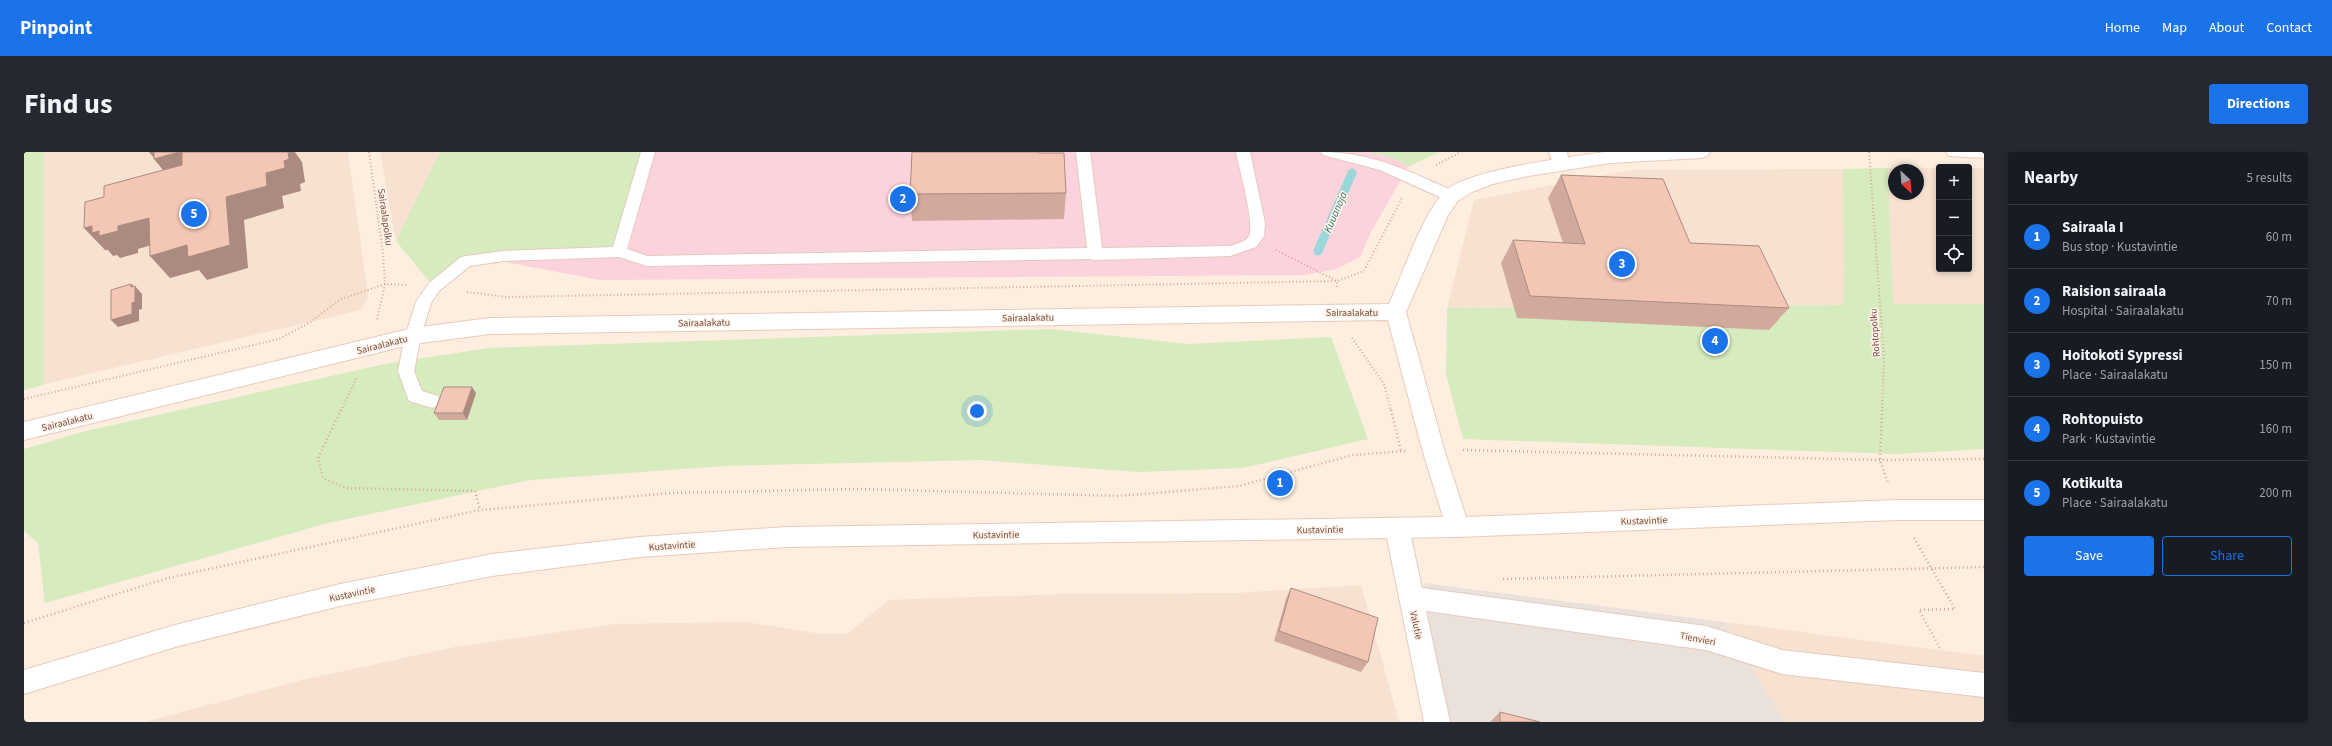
<!DOCTYPE html>
<meta charset="utf-8">
<style>
body{margin:0;font-family:"Source Sans 3",sans-serif;background:#242831;color:#f1f3f6}
.controls{position:absolute;right:12px;top:12px;display:grid;overflow:hidden;border-radius:4px;box-shadow:0 2px 6px #0003}
.controls button{width:36px;height:36px;display:grid;place-items:center;padding:0;border:0;border-bottom:1px solid #363941;background:#171b24;color:#f1f3f6;font:20px sans-serif}
.compass{position:absolute;left:1864px;top:12px;width:36px;height:36px;border-radius:50%;background:#171b24;box-shadow:0 2px 6px #0003;rotate:154deg}
.you{position:absolute;left:953px;top:259px;width:14px;height:14px;margin:-10px;border:3px solid #fff;border-radius:50%;background:#1a73e8;box-shadow:0 0 0 6px #1a73e833}
.badge{display:grid;place-items:center;width:26px;height:26px;border-radius:50%;background:#1a73e8;color:#fff;font-size:13px;font-weight:700}
.pin{position:absolute;translate:-50% -50%;border:2px solid #fff;box-shadow:0 1px 4px #0006}
.list{margin:0;padding:0;list-style:none}
h2{display:flex;justify-content:space-between;align-items:center;height:52px;margin:0;padding:0 16px;font-size:17px}
h2 small{font-size:13px;font-weight:400;color:#9ea1a6}
.list li{display:grid;grid-template-columns:26px 1fr auto;gap:12px;align-items:center;box-sizing:border-box;height:64px;padding:0 16px;border-top:1px solid #363941}
.list b{display:block;font-size:15px;white-space:nowrap}
.list p{margin:0;font-size:13px;white-space:nowrap;color:#9ea1a6}
.list em{font-size:13px;font-style:normal;color:#9ea1a6}
.actions{display:flex;gap:8px;padding:12px 16px}
.actions a{flex:1;padding:9px 0;border:1px solid #1a73e8;border-radius:4px;text-align:center;font-size:14px;color:#1a73e8}
.actions .main{background:#1a73e8;color:#fff}
.icon{flex:none;width:22px;height:22px;fill:none;stroke:currentColor;stroke-width:2;stroke-linecap:round;stroke-linejoin:round}
.map{position:relative;flex:none;width:1960px;height:570px;overflow:hidden;border-radius:4px}
header{display:flex;align-items:center;gap:24px;box-sizing:border-box;height:56px;padding:0 20px;background:#1a73e8;color:#fff}
header strong{font-size:19px}
nav{display:flex;gap:22px;margin-inline-start:auto;font-size:14px}
.intro{display:flex;align-items:center;justify-content:space-between;box-sizing:border-box;height:96px;padding:0 24px}
h1{margin:0;font-size:28px}
.button{padding:10px 18px;border-radius:4px;background:#1a73e8;color:#fff;font-size:14px;font-weight:700}
main{display:flex;gap:24px;padding:0 24px}
aside{flex:1;background:#171b24;border-radius:4px;box-shadow:0 2px 6px #0003}
.map>svg:first-child{display:block}
.residential{fill:#f7e1d0;fill-rule:evenodd}
.industrial{fill:#ebe1db}
.medical{fill:#fcd2dd}
.green{fill:#d6ebbe}
.lines{fill:none;stroke-linecap:round;stroke-linejoin:round}
.stream{stroke:#99d8da;stroke-width:9}
.lane-casing{stroke:#e4cabe;stroke-width:2}
.street-casing{stroke:#e4cabe;stroke-width:2}
.secondary-casing{stroke:#e9cabb;stroke-width:2}
.path-far1{stroke:#d8a999;stroke-width:2;stroke-dasharray:1 2.5;stroke-linecap:butt}
.path{stroke:#d8a999;stroke-width:2.5;stroke-dasharray:1 3;stroke-linecap:butt}
.lane{fill:#fff;fill-rule:evenodd}
.street{fill:#fff;fill-rule:evenodd}
.secondary{fill:#fff;fill-rule:evenodd}
.wall{fill:#d2aa9d}
.shaded-wall{fill:#ab8b7f}
.building{fill:#f4c6b6;stroke:#ab8b7f}
.labels{text-anchor:middle;stroke-width:3;stroke-linejoin:round;paint-order:stroke}
.street-label{font-size:10px;fill:#755046;stroke:#fff2e7}
.water-label{font-size:11px;font-style:italic;fill:#3a797c;stroke:#fff2e7}
</style>
<header>
<strong>Pinpoint</strong>
<nav><a>Home</a><a>Map</a><a>About</a><a>Contact</a></nav>
</header>
<div class="intro"><h1>Find us</h1><a class="button">Directions</a></div>
<main>
<div class="map">
<svg width="1960" height="570" viewBox="0 0 1960 570">
<rect width="100%" height="100%" fill="#fdeedf"/>
<g class="residential">
<polygon points="0,0 324,0 344,144 337,158 0,237"/>
<polygon points="356,0 416,0 372,89"/>
<path d="M1864,16H1915V117H1945V16H1960V152L1869,153ZM1870,18H1894V42H1870Z"/>
<polygon points="1819,17 1820,153 1423,156 1450,48 1609,18"/>
<polygon points="1337,433 1375,570 121,570 278,528 431,495 591,472 722,470 797,482 823,482 865,448 1041,442 1213,441"/>
<polygon points="1700,470 1960,504 1960,570 1761,570"/>
</g>
<polygon class="industrial" points="1400,431 1700,470 1761,570 1419,570"/>
<polygon class="medical" points="416,0 1345,0 1368,6 1385,14 1347,80 1336,105 1313,117 1281,123 576,128 372,89"/>
<g class="green">
<polygon points="0,0 20,0 20,233 0,238"/>
<polygon points="416,0 624,0 595,100 442,109 410,135 372,89"/>
<polygon points="1345,0 1416,0 1385,14 1368,6"/>
<polygon points="1864,16 1869,152 1960,152 1960,297 1873,302 1439,287 1422,222 1423,156 1820,153 1819,17"/>
<polygon points="1026,177 1164,192 1307,185 1344,287 1219,316 1114,320 956,308 700,314 506,328 304,371 21,451 14,391 0,379 0,297 62,279 361,212 465,196"/>
</g>
<g class="lines">
<polyline class="stream" points="1294,99 1328,21"/>
<g class="lane-casing">
<g id="lane">
<path d="M617,0H631L603,97L623,104L1063,96L1052,0H1066L1078,96L1206,94C1212,92 1222,90 1225,84C1231,71 1215,16 1212,0H1226L1241,71L1240,84L1232,95L1206,104L1071,108L1066,107L623,114L595,105L479,109L446,114L415,139L407,151L397,184L390,219L398,239L414,244L416,249L414,254L408,256L385,249L374,219L381,184L392,150L405,131L437,105L442,104L479,99L589,95Z"/>
<path d="M1297,0C1349,0 1386,20 1432,40L1434,44L1432,48H1422L1356,18L1299,3Z"/>
</g>
</g>
<g class="street-casing">
<g id="street">
<polygon points="1525,0 1543,0 1546,13 1543,17 1537,19 1531,17"/>
<polygon points="1373,366 1381,369 1385,376 1398,436 1682,474 1758,498 1960,521 1960,545 1758,522 1682,498 1402,459 1426,570 1400,570 1361,376 1365,369"/>
</g>
</g>
<g class="secondary-casing">
<g id="secondary">
<path d="M1580,0H1686L1683,4L1677,6L1586,11L1499,25L1469,32L1448,40L1434,49L1424,63L1382,160L1420,297L1442,365L1873,348H1960V368H1873L1434,385L763,395L616,405L468,424L316,454L151,495L0,542V518L151,473L316,432L468,402L616,385L763,375L1419,365L1398,297L1364,168L466,182L389,192L0,288V270L389,176L466,166L1365,152C1380,119 1396,68 1419,41C1439,18 1547,5 1580,0Z"/>
<polygon points="1922,0 1960,0 1960,6 1925,4"/>
</g>
</g>
<g class="path-far1">
<polyline points="345,0 359,101 361,132 353,168"/>
<polyline points="1845,0 1860,206 1858,259"/>
<polyline points="1412,13 1437,0"/>
<polyline points="1313,135 1313,129 1340,119 1378,46"/>
<polyline points="443,140 483,145 1313,129 1252,98"/>
<polyline points="1328,186 1360,232 1367,259"/>
<polyline points="0,247 255,187 285,171 317,147 361,132 383,133"/>
<polyline points="317,259 333,225"/>
</g>
<g class="path">
<polyline points="317,258 294,306 299,326 322,336 451,339 456,358"/>
<polyline points="1367,258 1377,299"/>
<polyline points="1858,258 1856,308 1864,331"/>
<polyline points="1439,298 1856,308 1960,307"/>
<polyline points="1890,386 1931,457 1895,458 1917,498"/>
<polyline points="1479,427 1960,415"/>
<polyline points="0,471 144,426 456,358 647,341 834,337 1095,344 1215,334 1329,303 1382,299"/>
</g>
<use href="#lane" class="lane"/>
<use href="#street" class="street"/>
<use href="#secondary" class="secondary"/>
</g>
<g class="wall">
<polygon points="1014,1 1042,41 1040,67 888,69 886,42"/>
<polygon points="1537,23 1666,91 1765,156 1745,178 1493,166 1477,111 1489,88 1539,91 1524,46"/>
<polygon points="452,241 443,268 415,268 410,261"/>
<polygon points="1267,436 1344,510 1337,520 1250,489 1262,447"/>
<polygon points="1476,560 1516,570 1466,570"/>
</g>
<g class="shaded-wall">
<polygon points="125,0 174,0 176,22 148,29 130,7 130,6"/>
<polygon points="264,0 271,0 278,10 281,30 276,32 277,39 258,44 260,56 220,68 224,116 183,128 175,118 146,126 126,104 202,45 242,21 260,9"/>
<polygon points="125,66 145,88 114,97 114,101 96,106 93,103 89,104 84,98 81,98 60,76 68,74 94,74"/>
<polygon points="107,132 111,135 111,134 118,142 118,157 115,158 115,169 94,175 87,168 107,135"/>
<polygon points="448,235 452,241 443,268 439,261"/>
</g>
<g class="building">
<polygon points="130,0 155,0 130,7"/>
<polygon points="158,0 264,0 265,7 260,9 261,16 242,21 243,34 202,45 206,93 164,105 163,93 126,104 125,66 94,74 94,79 75,84 75,79 68,81 68,74 60,76 61,50 80,45 80,34 158,13"/>
<polygon points="888,0 1014,0 1014,1 1040,1 1042,41 886,42"/>
<polygon points="1537,23 1639,27 1666,91 1735,94 1765,156 1506,144 1489,88 1561,92"/>
<polygon points="107,132 107,135 111,134 111,150 108,151 108,162 87,168 87,138"/>
<polygon points="420,235 448,235 439,261 410,261"/>
<polygon points="1267,436 1354,466 1344,510 1255,479"/>
<polygon points="1476,560 1516,570 1476,570"/>
</g>
<g class="labels">
<g class="street-label">
<text transform="translate(362 65) rotate(82)" y="4">Sairaalapolku</text>
<text x="1328" y="164">Sairaalakatu</text>
<text transform="translate(1004 165) rotate(-1)" y="4">Sairaalakatu</text>
<text transform="translate(680 170) rotate(-1)" y="4">Sairaalakatu</text>
<text transform="translate(1850 181) rotate(-94)" y="4">Rohtopolku</text>
<text transform="translate(358 192) rotate(-14)" y="4">Sairaalakatu</text>
<text transform="translate(43 269) rotate(-14)" y="4">Sairaalakatu</text>
<text transform="translate(1620 368) rotate(-2)" y="4">Kustavintie</text>
<text transform="translate(1296 377) rotate(-1)" y="4">Kustavintie</text>
<text transform="translate(972 382) rotate(-1)" y="4">Kustavintie</text>
<text transform="translate(648 393) rotate(-4)" y="4">Kustavintie</text>
<text transform="translate(328 441) rotate(-12)" y="4">Kustavintie</text>
<text transform="translate(1393 473) rotate(78)" y="4">Valutie</text>
<text transform="translate(1674 486) rotate(11)" y="4">Tienvieri</text>
</g>
<g class="water-label">
<text transform="translate(1311 60) rotate(-67)" y="4">Kuuanoja</text>
</g>
</g>
</svg>
<div class="controls">
<button>+</button>
<button>−</button>
<button><svg class="icon" aria-label="locate" viewBox="0 0 24 24"><circle cx="12" cy="12" r="6"/><path d="M12 2v4M12 18v4M2 12h4M18 12h4"/></svg></button>
</div>
<svg class="compass" viewBox="-18 -18 36 36"><path d="M0-13l5 13h-10z" fill="#e53935"/><path d="M0 13l5-13h-10z" fill="#9ea1a6"/></svg>
<div class="you"></div>
<div class="pin badge" style="left:1256px;top:331px">1</div>
<div class="pin badge" style="left:879px;top:47px">2</div>
<div class="pin badge" style="left:1598px;top:112px">3</div>
<div class="pin badge" style="left:1691px;top:189px">4</div>
<div class="pin badge" style="left:170px;top:62px">5</div>
</div>
<aside>
<h2>Nearby<small>5 results</small></h2>
<ul class="list">
<li><span class="badge">1</span><div><b>Sairaala I</b><p>Bus stop · Kustavintie</p></div><em>60 m</em></li>
<li><span class="badge">2</span><div><b>Raision sairaala</b><p>Hospital · Sairaalakatu</p></div><em>70 m</em></li>
<li><span class="badge">3</span><div><b>Hoitokoti Sypressi</b><p>Place · Sairaalakatu</p></div><em>150 m</em></li>
<li><span class="badge">4</span><div><b>Rohtopuisto</b><p>Park · Kustavintie</p></div><em>160 m</em></li>
<li><span class="badge">5</span><div><b>Kotikulta</b><p>Place · Sairaalakatu</p></div><em>200 m</em></li>
</ul>
<div class="actions"><a class="main">Save</a><a>Share</a></div>
</aside>
</main>
